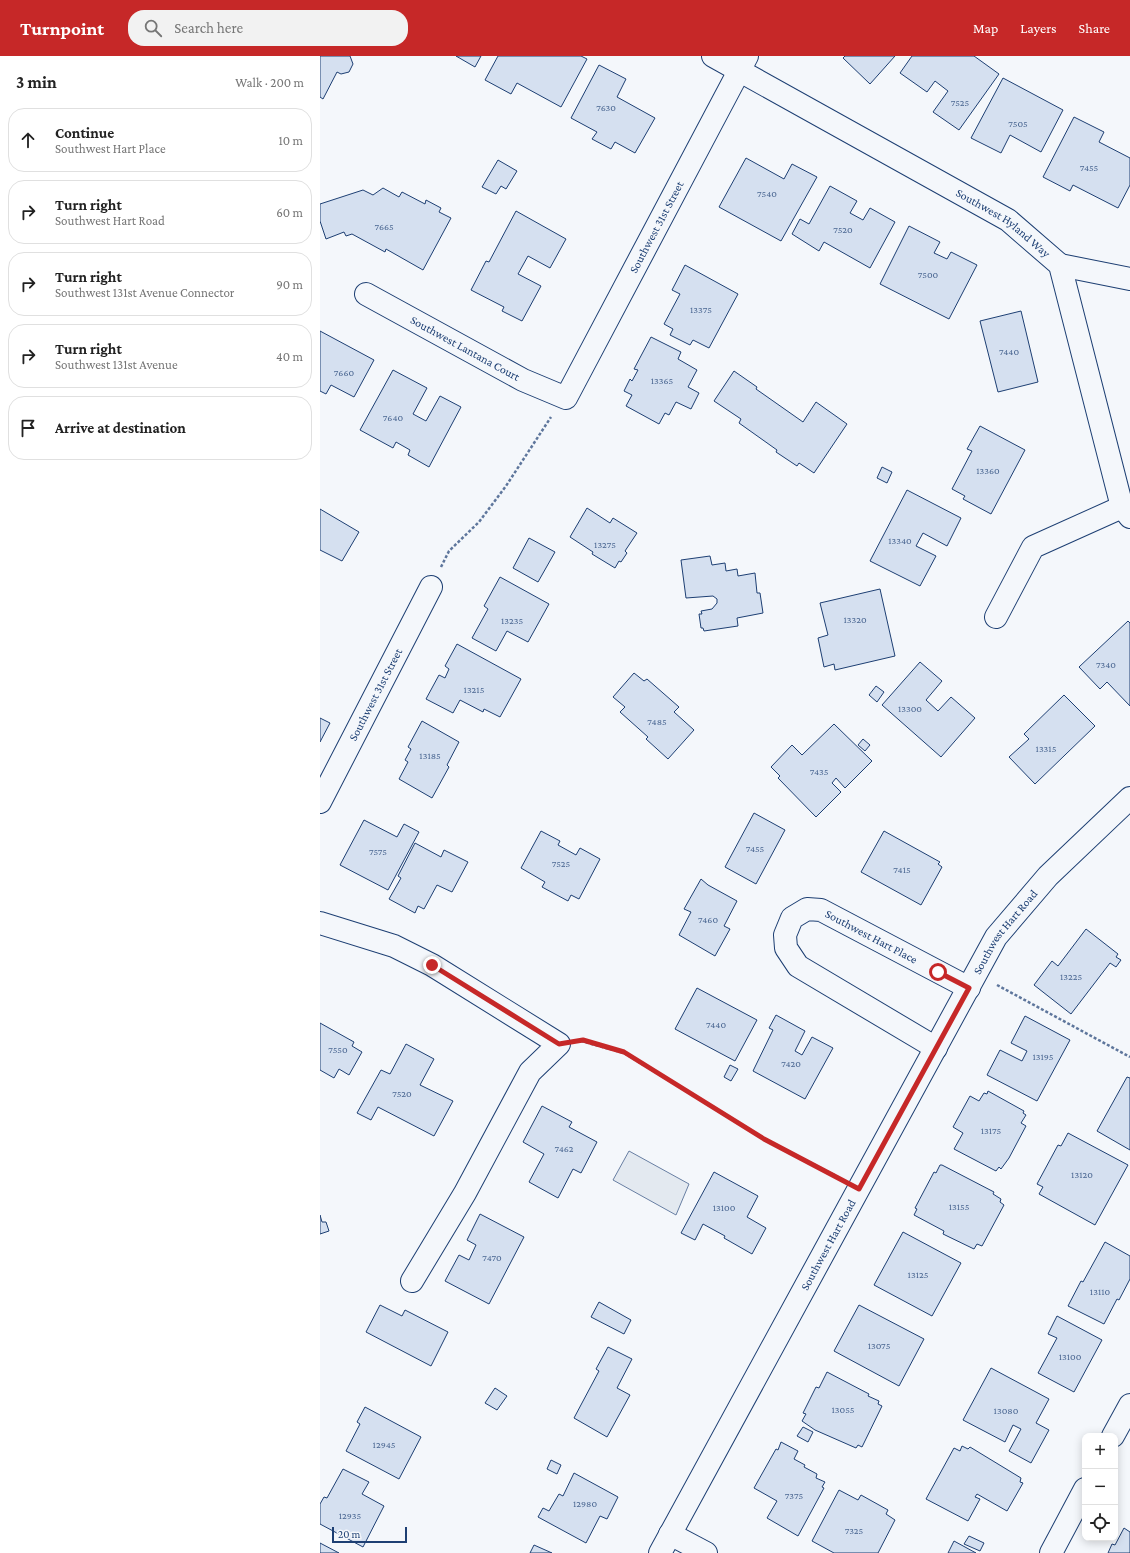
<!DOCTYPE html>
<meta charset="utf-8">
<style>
body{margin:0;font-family:"Crimson Pro",serif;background:#f2f2f2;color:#222}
.controls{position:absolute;right:12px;bottom:12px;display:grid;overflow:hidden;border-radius:8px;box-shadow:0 2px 10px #0003}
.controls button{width:36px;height:36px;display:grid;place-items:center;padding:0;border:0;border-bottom:1px solid #e0e0e0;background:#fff;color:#222;font:20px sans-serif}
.scale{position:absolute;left:12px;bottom:10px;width:75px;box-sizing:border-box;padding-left:4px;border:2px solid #1d3f73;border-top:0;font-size:11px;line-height:14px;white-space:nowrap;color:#1d3f73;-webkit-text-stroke:3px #f4f7fb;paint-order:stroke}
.stop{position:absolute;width:12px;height:12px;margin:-9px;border:3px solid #c62828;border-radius:50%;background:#fff}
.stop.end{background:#c62828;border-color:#fff;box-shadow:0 1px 4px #0008}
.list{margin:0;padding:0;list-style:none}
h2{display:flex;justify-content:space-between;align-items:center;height:52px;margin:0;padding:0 16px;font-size:17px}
h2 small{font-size:13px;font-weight:400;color:#767676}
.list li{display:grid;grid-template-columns:26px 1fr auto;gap:12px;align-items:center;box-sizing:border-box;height:64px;margin:0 8px 8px;padding:0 8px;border:1px solid #e0e0e0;border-radius:16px}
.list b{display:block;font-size:15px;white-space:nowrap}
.list p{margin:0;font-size:13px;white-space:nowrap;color:#767676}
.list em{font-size:13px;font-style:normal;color:#767676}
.icon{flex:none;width:22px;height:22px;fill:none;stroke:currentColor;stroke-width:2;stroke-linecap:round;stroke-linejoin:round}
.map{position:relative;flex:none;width:810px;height:1497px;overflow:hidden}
header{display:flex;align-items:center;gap:24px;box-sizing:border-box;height:56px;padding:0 20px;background:#c62828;color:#fff}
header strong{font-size:19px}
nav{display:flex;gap:22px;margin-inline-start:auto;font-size:14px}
.search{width:280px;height:36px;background:#f2f2f2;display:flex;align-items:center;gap:10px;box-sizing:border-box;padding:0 14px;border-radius:16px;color:#767676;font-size:15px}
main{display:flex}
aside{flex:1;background:#fff}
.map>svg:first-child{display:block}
.green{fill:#e3e9f0;stroke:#687fa3}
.building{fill:#d5e0f0;stroke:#1d3f73}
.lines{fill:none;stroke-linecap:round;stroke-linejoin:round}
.minor-casing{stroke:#1d3f73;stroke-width:24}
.path{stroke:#5e769c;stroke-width:2.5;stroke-dasharray:3 2;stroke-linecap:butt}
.minor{stroke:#f4f7fb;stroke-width:22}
.route{stroke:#c62828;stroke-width:5}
.labels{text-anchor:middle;stroke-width:3;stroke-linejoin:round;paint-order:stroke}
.number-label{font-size:10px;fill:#4b6792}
.street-label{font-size:12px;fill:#1d3f73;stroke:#f4f7fb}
</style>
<header>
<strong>Turnpoint</strong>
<div class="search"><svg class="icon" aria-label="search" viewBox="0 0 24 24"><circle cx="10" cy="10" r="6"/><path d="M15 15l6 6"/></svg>Search here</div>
<nav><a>Map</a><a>Layers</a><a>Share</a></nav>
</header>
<main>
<aside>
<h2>3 min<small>Walk · 200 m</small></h2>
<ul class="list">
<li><svg class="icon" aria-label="ahead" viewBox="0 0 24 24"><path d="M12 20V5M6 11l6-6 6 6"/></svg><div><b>Continue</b><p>Southwest Hart Place</p></div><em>10 m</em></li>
<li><svg class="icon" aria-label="right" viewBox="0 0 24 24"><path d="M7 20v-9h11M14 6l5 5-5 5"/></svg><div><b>Turn right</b><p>Southwest Hart Road</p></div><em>60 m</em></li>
<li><svg class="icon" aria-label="right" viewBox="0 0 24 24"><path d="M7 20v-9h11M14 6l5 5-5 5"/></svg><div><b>Turn right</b><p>Southwest 131st Avenue Connector</p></div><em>90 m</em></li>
<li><svg class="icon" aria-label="right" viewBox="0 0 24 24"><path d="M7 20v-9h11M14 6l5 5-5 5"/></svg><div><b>Turn right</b><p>Southwest 131st Avenue</p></div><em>40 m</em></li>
<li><svg class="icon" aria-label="arrive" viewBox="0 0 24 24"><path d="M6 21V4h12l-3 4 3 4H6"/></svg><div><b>Arrive at destination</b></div></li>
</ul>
</aside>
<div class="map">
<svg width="810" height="1497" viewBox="0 0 810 1497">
<rect width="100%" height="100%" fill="#f4f7fb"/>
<polygon class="green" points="309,1095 369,1128 356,1159 293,1124"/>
<g class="building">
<polygon points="0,0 30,0 33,8 29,16 21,18 17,16 3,43 0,41"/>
<polygon points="136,0 161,0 155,11"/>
<polygon points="178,0 261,0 267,3 241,51 197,27 191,38 165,24"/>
<polygon points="525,0 575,0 550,28 523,2"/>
<polygon points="592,0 654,0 679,18 639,74 613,56 628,35 615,25 607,36 580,17"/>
<polygon points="279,9 306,23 297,41 335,62 315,97 295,86 291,93 272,83 277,76 251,62"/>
<polygon points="683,22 743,54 721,96 690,79 681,97 651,82"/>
<polygon points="754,61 784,76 779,86 810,102 810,129 798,152 753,129 750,135 723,121"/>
<polygon points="426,102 464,123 472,108 497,121 461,185 399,151"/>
<polygon points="178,104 197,115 186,133 181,130 176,138 162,131"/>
<polygon points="510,130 537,145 530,157 543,164 550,152 575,166 550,212 504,186 499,195 472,178 480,163 489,168"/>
<polygon points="63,132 79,141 82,136 105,148 106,144 121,152 119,156 131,162 103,214 66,193 65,196 32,178 26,180 24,176 6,183 0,165 0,148 43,134 53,139"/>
<polygon points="196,155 246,183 230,212 208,200 198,218 221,230 202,265 182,255 184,251 151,234 166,205 169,206"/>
<polygon points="589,170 620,186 614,197 627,203 631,196 657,209 629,263 560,228"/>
<polygon points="365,209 418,238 389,292 373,284 370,289 350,279 353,273 344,268 360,238 352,234"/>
<polygon points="701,255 718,326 678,336 660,265"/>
<polygon points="0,275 54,304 34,341 11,329 6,338 0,335"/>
<polygon points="331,281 361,296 358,303 377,314 368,331 379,337 371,353 356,346 349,359 345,357 339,368 306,350 312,339 304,335 310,323 312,325 318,314 314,313"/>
<polygon points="73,314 107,332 93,358 106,365 120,340 141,351 109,411 88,399 90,394 76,386 73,392 40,374"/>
<polygon points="414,315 437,331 436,333 483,366 496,346 527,368 494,417 479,407 477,410 456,396 457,394 419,367 421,363 394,345"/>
<polygon points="660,370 705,394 671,458 643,443 645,440 632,433 652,395 647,393"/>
<polygon points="562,411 572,416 567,427 557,422"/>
<polygon points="587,434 641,462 627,490 603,477 596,490 616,500 600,530 550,505"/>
<polygon points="267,452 290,467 293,462 317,477 305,495 307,497 301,506 299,505 295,512 272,498 273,496 250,481"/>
<polygon points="0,453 39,476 22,505 0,494"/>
<polygon points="209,482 235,496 218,526 193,512"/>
<polygon points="390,500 392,509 405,507 406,515 417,513 418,520 435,517 437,537 440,537 443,557 417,562 418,570 384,575 383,572 381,572 379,558 382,558 381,555 392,553 397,547 397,543 393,540 366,542 361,504"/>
<polygon points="180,521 229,548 208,586 187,575 176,595 152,582 168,553 164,550"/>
<polygon points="560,533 575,600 515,614 514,608 504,611 498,582 508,579 500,547"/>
<polygon points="808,565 810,567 810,650 787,626 780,633 759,611"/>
<polygon points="137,588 201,623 180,661 164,653 163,656 140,644 133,657 106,643 119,619 125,622 129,613 125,610"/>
<polygon points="600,606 622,625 606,644 618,655 631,641 655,662 621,701 562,649"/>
<polygon points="314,617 324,625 327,623 359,651 354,656 374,674 348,703 326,683 328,681 300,656 305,651 293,641"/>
<polygon points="556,630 564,636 557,646 549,639"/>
<polygon points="744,639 775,670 715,728 689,701 709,683 704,678"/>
<polygon points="0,662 10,667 0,686"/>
<polygon points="102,665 139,686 127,709 129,711 112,742 79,723 88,706 85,704 91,693 88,691"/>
<polygon points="514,668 552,705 525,732 516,722 512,727 521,736 496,761 458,722 460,720 451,711 472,689 482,699"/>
<polygon points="543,683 550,689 545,695 538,689"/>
<polygon points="434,757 465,774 436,828 405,811"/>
<polygon points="44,764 77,781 84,768 99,776 68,834 20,809"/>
<polygon points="221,775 240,785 238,789 256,799 260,792 280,803 259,843 251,839 248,845 222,831 225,826 201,812"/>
<polygon points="564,775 620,806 618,808 622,811 601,849 541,816"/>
<polygon points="95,787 121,801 124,794 148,806 132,836 117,829 104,853 98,850 95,857 69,843 81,822 78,820"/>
<polygon points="381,823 388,829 417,845 404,870 410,873 395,900 359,879 371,856 364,853"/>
<polygon points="766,873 798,898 796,901 801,904 796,911 790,907 751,958 714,929 732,905 738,910"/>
<polygon points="377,932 437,964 415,1005 355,973"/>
<polygon points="456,959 485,975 475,995 482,999 492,981 513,992 485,1043 433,1015 453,974 449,972"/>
<polygon points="705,960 750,984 717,1045 667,1019 680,994 702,1005 707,995 691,987"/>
<polygon points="0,967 34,986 32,990 42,996 29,1019 19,1013 14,1022 0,1014"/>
<polygon points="86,988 114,1003 100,1029 133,1045 114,1080 58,1051 51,1064 37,1057 61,1014 70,1018"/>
<polygon points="410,1009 418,1013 411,1025 404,1021"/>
<polygon points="807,1021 810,1022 810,1094 777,1075"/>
<polygon points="668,1035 704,1055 703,1057 706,1059 701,1067 706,1070 689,1102 681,1113 679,1111 676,1115 634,1093 643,1077 633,1071 650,1040 659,1045 664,1037 667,1038"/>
<polygon points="222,1050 252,1066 249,1071 277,1086 261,1117 253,1113 238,1142 209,1126 224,1098 203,1086"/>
<polygon points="748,1077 808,1109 775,1169 719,1138 723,1131 717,1128 738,1089 741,1090"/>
<polygon points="620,1109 622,1109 674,1136 673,1138 681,1143 680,1146 684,1149 662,1190 657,1188 654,1193 623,1178 624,1175 594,1159 597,1153 595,1152 614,1116 616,1117"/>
<polygon points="394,1116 438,1140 427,1161 446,1172 432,1198 404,1182 405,1180 383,1168 375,1184 361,1177"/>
<polygon points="160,1158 204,1181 169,1248 125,1225 139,1199 149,1204 156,1189 147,1184"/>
<polygon points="0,1159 2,1166 6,1166 9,1175 0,1178"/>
<polygon points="583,1176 641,1207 612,1260 554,1229"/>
<polygon points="785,1186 810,1200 810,1223 799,1244 797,1243 784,1268 748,1250 761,1225 763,1226"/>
<polygon points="279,1246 311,1264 304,1278 271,1261"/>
<polygon points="60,1249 82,1260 85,1254 128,1276 111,1310 46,1276"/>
<polygon points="539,1249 604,1283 579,1330 514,1295"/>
<polygon points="737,1260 782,1284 754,1336 718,1317 737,1282 728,1278"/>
<polygon points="288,1291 312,1303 297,1332 310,1339 287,1381 254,1362 279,1315 276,1313"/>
<polygon points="671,1312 729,1343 716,1367 729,1374 711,1407 689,1395 701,1373 693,1369 685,1386 643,1364"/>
<polygon points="507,1316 549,1338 548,1340 559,1345 558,1348 562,1350 542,1391 538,1389 536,1392 495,1374 482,1365 486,1358 483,1357 496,1331 499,1332"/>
<polygon points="175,1332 187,1340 177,1354 165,1347"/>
<polygon points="45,1351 101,1381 79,1423 26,1395 40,1368 37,1366"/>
<polygon points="483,1371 493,1376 488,1386 477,1380"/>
<polygon points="461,1386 478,1395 474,1403 485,1409 484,1411 497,1418 496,1422 505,1426 502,1431 504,1432 478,1480 447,1462 457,1445 434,1432 456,1393 458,1394"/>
<polygon points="642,1390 648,1393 650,1391 701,1422 700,1426 703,1427 687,1455 657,1438 655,1441 660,1443 648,1465 606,1443 634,1392 640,1395"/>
<polygon points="231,1404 241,1409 237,1418 227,1413"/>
<polygon points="23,1413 49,1426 42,1438 64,1450 43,1491 0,1468 0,1448 4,1441 7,1442"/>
<polygon points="254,1417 298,1441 287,1463 280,1460 266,1487 218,1461 223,1452 229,1455 239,1438 243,1440"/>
<polygon points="519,1434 538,1444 541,1439 568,1454 566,1458 575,1464 558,1497 514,1497 492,1485"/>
<polygon points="804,1472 810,1476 810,1497 788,1497 792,1488 795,1489"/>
<polygon points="649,1480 664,1487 660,1495 644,1488"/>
<polygon points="634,1485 656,1497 628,1497"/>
<polygon points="0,1487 19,1497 0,1497"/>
<polygon points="214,1489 232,1497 210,1497"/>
</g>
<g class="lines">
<g class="minor-casing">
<g id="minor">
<path id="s1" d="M393,0L688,164L740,209L802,451L810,461"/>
<polyline points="740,209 810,223"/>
<path id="s2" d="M46,238L203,324L246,342L427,0"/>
<polyline points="676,561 713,491 802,451"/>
<path id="s3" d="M0,746L111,531"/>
<polyline points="0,867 74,890 112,909 239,988 210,1016 145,1137 92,1225"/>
<path id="s4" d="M616,992L478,910L466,892L465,879L472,862L487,853L501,854L649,932"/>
<polyline points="793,1380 810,1349"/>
<polyline points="350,1478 386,1497"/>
<path id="s5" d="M340,1497L676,881L728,820L810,742"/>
<polyline points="731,1497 765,1433"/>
</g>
</g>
<g class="path">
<polyline points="121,511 129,495 159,466 186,430 231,361"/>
<polyline points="677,929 810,1001"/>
<polyline points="261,985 304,997 445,1083 518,1121"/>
</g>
<use href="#minor" class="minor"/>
</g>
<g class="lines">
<polyline class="route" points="112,909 239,988 263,984 304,996 444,1083 539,1133 649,932 618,916"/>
</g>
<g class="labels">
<g class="number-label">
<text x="640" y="50">7525</text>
<text x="286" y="55">7630</text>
<text x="698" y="71">7505</text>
<text x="769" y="115">7455</text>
<text x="447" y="141">7540</text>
<text x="64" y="174">7665</text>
<text x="523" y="177">7520</text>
<text x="608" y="222">7500</text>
<text x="381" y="257">13375</text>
<text x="689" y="299">7440</text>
<text x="24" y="320">7660</text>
<text x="342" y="328">13365</text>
<text x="73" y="365">7640</text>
<text x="668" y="418">13360</text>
<text x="580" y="488">13340</text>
<text x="285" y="492">13275</text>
<text x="535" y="567">13320</text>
<text x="192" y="568">13235</text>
<text x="786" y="612">7340</text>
<text x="154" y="637">13215</text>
<text x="590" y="656">13300</text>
<text x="337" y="669">7485</text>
<text x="726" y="696">13315</text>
<text x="110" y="703">13185</text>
<text x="499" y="719">7435</text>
<text x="435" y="796">7455</text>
<text x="58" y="799">7575</text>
<text x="241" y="811">7525</text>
<text x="582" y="817">7415</text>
<text x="388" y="867">7460</text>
<text x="751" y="924">13225</text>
<text x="396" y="972">7440</text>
<text x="18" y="997">7550</text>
<text x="723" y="1004">13195</text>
<text x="471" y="1011">7420</text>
<text x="82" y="1041">7520</text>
<text x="671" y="1078">13175</text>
<text x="244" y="1096">7462</text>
<text x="762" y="1122">13120</text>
<text x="639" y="1154">13155</text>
<text x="404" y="1155">13100</text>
<text x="172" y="1205">7470</text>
<text x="598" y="1222">13125</text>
<text x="780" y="1239">13110</text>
<text x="559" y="1293">13075</text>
<text x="750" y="1304">13100</text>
<text x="523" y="1357">13055</text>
<text x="686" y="1358">13080</text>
<text x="64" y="1392">12945</text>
<text x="474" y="1443">7375</text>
<text x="265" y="1451">12980</text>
<text x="30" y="1463">12935</text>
<text x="534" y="1478">7325</text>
</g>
<g class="street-label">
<text dy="4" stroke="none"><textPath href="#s1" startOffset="335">Southwest Hyland Way</textPath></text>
<text dy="4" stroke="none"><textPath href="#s2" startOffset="419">Southwest 31st Street</textPath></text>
<text dy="4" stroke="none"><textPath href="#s2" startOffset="113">Southwest Lantana Court</textPath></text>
<text dy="4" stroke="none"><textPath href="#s3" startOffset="121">Southwest 31st Street</textPath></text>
<text dy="4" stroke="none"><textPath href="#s5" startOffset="711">Southwest Hart Road</textPath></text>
<text dy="4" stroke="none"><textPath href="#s4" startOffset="302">Southwest Hart Place</textPath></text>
<text dy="4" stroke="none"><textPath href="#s5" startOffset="351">Southwest Hart Road</textPath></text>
</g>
</g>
</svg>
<div class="controls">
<button>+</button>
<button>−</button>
<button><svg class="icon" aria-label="locate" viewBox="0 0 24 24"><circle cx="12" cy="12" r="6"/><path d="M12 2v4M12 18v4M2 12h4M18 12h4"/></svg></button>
</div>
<div class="scale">20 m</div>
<div class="stop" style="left:618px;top:916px"></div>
<div class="stop end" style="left:112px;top:909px"></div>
</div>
</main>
